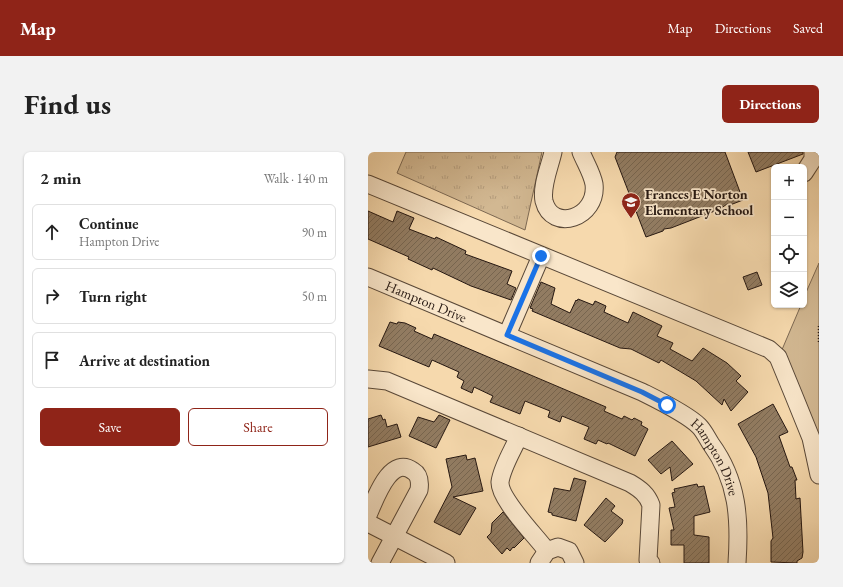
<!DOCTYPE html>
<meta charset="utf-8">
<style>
body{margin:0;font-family:"EB Garamond",serif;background:#f2f2f2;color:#222}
.controls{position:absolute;right:12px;top:12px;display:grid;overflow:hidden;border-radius:6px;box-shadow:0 1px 3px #0004}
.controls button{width:36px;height:36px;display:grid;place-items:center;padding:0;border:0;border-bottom:1px solid #e0e0e0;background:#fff;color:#222;font:20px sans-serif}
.stop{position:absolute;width:12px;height:12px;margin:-9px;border:3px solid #1a73e8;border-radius:50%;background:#fff}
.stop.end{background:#1a73e8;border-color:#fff;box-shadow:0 1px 4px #0008}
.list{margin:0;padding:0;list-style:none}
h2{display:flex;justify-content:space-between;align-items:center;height:52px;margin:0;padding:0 16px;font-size:17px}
h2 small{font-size:13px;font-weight:400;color:#767676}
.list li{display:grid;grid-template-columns:26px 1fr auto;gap:12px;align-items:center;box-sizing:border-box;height:56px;margin:0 8px 8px;padding:0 8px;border:1px solid #e0e0e0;border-radius:6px}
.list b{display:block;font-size:15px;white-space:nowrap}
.list p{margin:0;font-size:13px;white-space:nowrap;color:#767676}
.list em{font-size:13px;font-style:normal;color:#767676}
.actions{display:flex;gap:8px;padding:12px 16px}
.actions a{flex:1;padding:9px 0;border:1px solid #8f2418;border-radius:6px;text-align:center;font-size:14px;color:#8f2418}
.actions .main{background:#8f2418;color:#fff}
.icon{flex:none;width:22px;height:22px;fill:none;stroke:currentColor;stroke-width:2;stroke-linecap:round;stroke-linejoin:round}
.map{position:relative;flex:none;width:451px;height:411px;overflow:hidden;border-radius:6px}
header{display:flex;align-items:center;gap:24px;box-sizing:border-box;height:56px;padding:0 20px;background:#8f2418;color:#fff}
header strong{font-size:19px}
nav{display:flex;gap:22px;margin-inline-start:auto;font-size:14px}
.intro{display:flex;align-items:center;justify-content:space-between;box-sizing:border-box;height:96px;padding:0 24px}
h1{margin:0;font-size:28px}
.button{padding:10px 18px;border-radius:6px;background:#8f2418;color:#fff;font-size:14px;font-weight:700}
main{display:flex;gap:24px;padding:0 24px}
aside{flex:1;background:#fff;border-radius:6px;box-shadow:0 1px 3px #0004}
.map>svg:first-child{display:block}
.grass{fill:url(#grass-tufts);stroke:#7c6852}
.green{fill:#d2b892;stroke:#7c6852}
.building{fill:url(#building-hatch);stroke:#251711}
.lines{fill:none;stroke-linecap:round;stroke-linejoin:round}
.minor-casing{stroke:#594838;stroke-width:19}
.path{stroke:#251711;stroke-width:2.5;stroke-dasharray:1 2;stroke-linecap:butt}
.minor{stroke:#f9e6ca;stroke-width:17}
.route{stroke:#1a73e8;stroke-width:5}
.labels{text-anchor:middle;stroke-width:3.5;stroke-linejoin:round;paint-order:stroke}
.poi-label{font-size:14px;font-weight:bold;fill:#251711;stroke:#f9e6ca;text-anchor:start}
.street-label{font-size:14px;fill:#251711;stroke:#f9e6ca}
</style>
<header>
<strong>Map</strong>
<nav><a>Map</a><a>Directions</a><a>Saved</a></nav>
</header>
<div class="intro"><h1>Find us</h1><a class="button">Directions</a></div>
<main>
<aside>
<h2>2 min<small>Walk · 140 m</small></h2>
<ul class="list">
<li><svg class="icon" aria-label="ahead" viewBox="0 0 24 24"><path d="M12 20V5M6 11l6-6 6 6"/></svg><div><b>Continue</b><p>Hampton Drive</p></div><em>90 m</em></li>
<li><svg class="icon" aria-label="right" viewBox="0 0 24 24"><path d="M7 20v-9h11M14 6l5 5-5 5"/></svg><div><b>Turn right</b></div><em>50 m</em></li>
<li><svg class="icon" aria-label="arrive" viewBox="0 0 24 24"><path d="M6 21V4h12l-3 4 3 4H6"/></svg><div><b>Arrive at destination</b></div></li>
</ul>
<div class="actions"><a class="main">Save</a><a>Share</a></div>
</aside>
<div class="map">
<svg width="451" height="411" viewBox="0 0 451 411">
<defs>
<pattern id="grass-tufts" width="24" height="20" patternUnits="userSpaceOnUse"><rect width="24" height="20" fill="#d2b892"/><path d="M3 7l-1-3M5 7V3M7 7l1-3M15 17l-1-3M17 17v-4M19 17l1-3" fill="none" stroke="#b49d7d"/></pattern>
<pattern id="building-hatch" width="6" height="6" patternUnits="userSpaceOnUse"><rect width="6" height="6" fill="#927c62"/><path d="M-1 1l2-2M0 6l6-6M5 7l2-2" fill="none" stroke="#77654f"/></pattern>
</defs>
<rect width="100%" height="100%" fill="#f6d9ad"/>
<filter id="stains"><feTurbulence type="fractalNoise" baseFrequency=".005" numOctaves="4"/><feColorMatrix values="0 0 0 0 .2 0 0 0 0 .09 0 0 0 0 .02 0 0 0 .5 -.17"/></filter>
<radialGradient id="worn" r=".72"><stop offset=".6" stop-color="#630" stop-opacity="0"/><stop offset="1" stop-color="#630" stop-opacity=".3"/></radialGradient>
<polygon class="grass" points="38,0 174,0 157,78 29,21"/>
<polygon class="green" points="451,111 451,305 438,251 413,200 433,153 436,153 436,145"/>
<g class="building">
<polygon points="249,0 357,0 375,48 362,53 359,52 352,57 303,76 296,77 295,79 278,85 247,5"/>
<polygon points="380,0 435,0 435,2 388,20"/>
<polygon points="0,59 25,70 29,59 46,66 41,77 67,87 68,85 98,99 97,102 144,119 139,132 148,136 143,148 103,134 65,116 64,118 40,107 41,105 0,87"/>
<polygon points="389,120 394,133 380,138 375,125"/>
<polygon points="173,130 187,136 183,152 202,161 208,148 209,149 210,147 225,153 227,149 238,154 236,160 260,171 265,160 294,174 289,184 305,191 302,197 324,209 335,196 359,211 373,224 368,229 380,240 363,259 356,247 354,253 328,229 293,208 291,211 263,197 252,196 164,159 165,157 162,156"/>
<polygon points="22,170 29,172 30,170 37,171 48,176 46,179 64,187 66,182 238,255 236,259 254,267 256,264 264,268 266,266 274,270 273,273 280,277 267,304 240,291 239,292 230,288 228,292 216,287 221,275 194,264 192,270 180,265 182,259 157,249 152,262 122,250 125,244 106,235 104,241 93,236 96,229 89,225 91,220 64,208 61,215 11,194"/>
<polygon points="405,252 420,280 411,284 422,315 424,315 429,328 427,328 428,347 432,346 435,400 434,406 429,409 429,411 403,410 403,389 405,386 400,341 388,305 370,272"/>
<polygon points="13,263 15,268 17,267 19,275 29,272 33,285 0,295 0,267"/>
<polygon points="71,263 82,268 68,296 41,284 50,265 66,270"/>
<polygon points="304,289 325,312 304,329 302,315 293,322 280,308"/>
<polygon points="98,303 99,308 107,306 115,339 85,345 108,356 92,383 66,370 84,335 78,307"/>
<polygon points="206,326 218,329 208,369 184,363 184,361 180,360 186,336 202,339"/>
<polygon points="329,332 330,335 336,334 342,360 326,364 326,383 341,385 341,411 316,411 316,393 303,393 303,378 306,378 301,356 307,355 304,341 307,340 306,337"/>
<polygon points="238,346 247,354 243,359 255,368 254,372 237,390 216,373"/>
<polygon points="135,360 156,386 146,396 145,395 142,399 139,396 134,402 119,385 123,381 124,371"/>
</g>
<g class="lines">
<g class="minor-casing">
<g id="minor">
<path d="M185,0C182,14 173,34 176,49C184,81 230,66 226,32C224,21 217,10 213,0"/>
<polyline points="436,21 445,7 445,0"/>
<polyline points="0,32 401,197 410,205 426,244 443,286 451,323"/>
<path id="s1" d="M0,125L274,240C290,248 319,262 331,274C336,279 339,286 343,292C370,329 372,367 369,411"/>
<polyline points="139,183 173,104"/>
<path d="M0,227L19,229L262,331C272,337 279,342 283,353L280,408L283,411"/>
<path d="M151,284C145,298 134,315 132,330C131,347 168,384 179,399"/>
<path d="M0,363C7,348 22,302 45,319C52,323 52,331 51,338L12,411"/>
<polyline points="0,371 78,411"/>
<polyline points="171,411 179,399 190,395 201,399 207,411"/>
</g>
</g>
<polyline class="path" points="451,174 451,192"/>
<use href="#minor" class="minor"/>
</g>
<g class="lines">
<polyline class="route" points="173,104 139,183 274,240 299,253"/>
</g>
<defs>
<g id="school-pin" transform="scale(1)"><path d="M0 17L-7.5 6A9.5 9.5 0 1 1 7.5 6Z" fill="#8f2418" stroke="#f9e6ca"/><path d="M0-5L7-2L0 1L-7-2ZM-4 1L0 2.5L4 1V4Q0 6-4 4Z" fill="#fff"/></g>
</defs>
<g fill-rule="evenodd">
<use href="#school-pin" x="263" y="50"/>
</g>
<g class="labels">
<g class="poi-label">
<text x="277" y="47">Frances E Norton<tspan x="277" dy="16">Elementary School</tspan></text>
</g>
<g class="street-label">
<text dy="5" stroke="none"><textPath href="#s1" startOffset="63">Hampton Drive</textPath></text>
<text dy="5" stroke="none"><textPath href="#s1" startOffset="399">Hampton Drive</textPath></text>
</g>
</g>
<rect width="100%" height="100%" filter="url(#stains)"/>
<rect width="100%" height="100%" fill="url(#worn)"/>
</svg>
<div class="controls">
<button>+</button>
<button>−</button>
<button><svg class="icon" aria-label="locate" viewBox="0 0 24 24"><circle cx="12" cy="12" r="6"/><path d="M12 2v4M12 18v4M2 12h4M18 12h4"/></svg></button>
<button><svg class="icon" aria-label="layers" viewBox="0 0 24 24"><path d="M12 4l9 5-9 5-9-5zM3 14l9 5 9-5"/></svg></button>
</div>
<div class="stop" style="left:299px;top:253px"></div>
<div class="stop end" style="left:173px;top:104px"></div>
</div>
</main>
